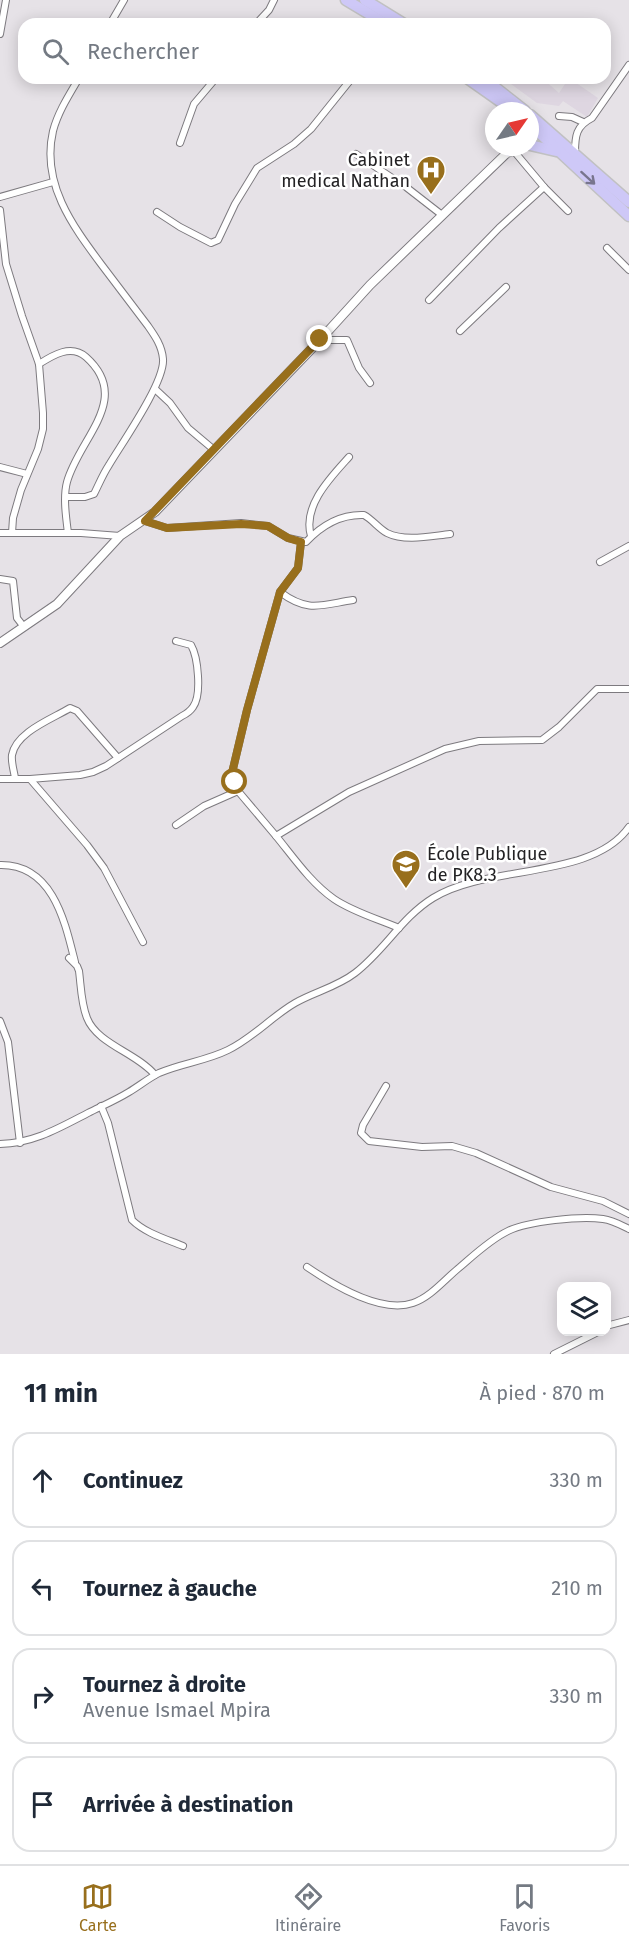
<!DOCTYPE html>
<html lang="fr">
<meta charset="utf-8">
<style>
body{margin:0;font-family:"Fira Sans",sans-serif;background:#f6f6f7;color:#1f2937}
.controls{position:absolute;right:18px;bottom:18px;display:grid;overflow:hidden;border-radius:12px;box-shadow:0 3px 15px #0003}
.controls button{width:54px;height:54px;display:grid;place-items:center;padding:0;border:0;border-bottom:2px solid #e0e1e3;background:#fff;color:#1f2937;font:30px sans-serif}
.compass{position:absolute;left:485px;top:102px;width:54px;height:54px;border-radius:50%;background:#fff;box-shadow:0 3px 15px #0003;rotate:56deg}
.stop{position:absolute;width:18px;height:18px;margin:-14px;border:4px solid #986f1c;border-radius:50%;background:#fff}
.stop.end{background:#986f1c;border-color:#fff;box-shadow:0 2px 6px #0008}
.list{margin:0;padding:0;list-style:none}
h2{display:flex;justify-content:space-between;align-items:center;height:78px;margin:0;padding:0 24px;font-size:26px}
h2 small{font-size:20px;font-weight:400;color:#747a83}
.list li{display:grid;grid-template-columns:39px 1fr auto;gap:18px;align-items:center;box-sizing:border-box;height:96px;margin:0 12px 12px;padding:0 12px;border:2px solid #e0e1e3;border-radius:18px}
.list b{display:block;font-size:22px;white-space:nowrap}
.list p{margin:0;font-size:20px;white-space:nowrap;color:#747a83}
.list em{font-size:20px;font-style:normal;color:#747a83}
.icon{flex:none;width:33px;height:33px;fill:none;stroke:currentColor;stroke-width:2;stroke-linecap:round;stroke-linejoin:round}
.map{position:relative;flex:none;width:629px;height:1354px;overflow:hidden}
.search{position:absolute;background:#fff;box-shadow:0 3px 15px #0003;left:18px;right:18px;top:18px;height:66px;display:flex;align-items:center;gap:15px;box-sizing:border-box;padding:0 21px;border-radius:18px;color:#747a83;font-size:22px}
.sheet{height:510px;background:#fff}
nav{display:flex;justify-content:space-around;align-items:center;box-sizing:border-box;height:84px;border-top:2px solid #e0e1e3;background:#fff;font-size:16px;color:#747a83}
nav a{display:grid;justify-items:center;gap:3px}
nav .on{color:#986f1c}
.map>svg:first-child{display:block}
.built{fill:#ded6e1}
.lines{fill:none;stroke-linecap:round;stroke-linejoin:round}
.minor-casing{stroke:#7d7a7f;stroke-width:8}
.secondary-casing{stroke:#7d7a7f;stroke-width:10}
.trunk-casing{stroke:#c1c1c2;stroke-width:13}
.minor{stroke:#fff;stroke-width:6}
.secondary{stroke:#fff;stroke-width:8}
.trunk{stroke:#cec8f7;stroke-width:10}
.oneway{stroke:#78758e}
.route{stroke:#986f1c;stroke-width:8}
.labels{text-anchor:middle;stroke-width:5;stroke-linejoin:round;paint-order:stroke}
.poi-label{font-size:18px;fill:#232224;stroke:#fff;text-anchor:end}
</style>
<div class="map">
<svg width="629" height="1354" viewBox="0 0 629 1354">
<rect width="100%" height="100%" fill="#e6e2e7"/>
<polygon class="built" points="516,78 542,78 559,93 569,78 598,98 587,117 563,101 559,106 537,103 511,84"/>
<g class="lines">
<g class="minor-casing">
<g id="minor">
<polyline points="110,24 124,0"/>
<polyline points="256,24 269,10 274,0"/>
<polyline points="0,34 6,0"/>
<polyline points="559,116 572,117 583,122"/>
<polyline points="180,143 194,104 216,78"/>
<polyline points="513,150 544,187 568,211"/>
<path d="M575,153C575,136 576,126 592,118L629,65"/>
<polyline points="356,154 406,187 442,215"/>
<polyline points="0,197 53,182"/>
<polyline points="0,210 6,264 22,316 39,364 43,413 43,429 38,449 21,490 13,518 12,533"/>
<polyline points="157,212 180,227 211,243 218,240 235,204 257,168 294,144 311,129 352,78"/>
<polyline points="607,248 629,270"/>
<polyline points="429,300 499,228 544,187"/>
<polyline points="460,331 506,287"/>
<polyline points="320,340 347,340 359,368 370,383"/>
<path d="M39,364C53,355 71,344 86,357C133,399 79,438 67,482C63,497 66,517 68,533"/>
<polyline points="155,389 170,403 188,428 213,449"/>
<polyline points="0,467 27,474"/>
<path d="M66,497H85L94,494C99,484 103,474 109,465C122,443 165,382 163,359C162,346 155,336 148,326C132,305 117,285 101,264C72,225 41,183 53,131C58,112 69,95 79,78"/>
<path d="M145,521L167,528L241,523L268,526L288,538L306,542C321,526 341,514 364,515C373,520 378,528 387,533C405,542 431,536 450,534"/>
<polyline points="0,533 81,533 120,536"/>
<path d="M311,536C302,506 331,477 349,457"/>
<polyline points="301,542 298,568 280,592 247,710 232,773 238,791 276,836 349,792 445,749 479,741 542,740 559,727 597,689 629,689"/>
<polyline points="600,562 629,546"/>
<polyline points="0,579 13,581 17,618 24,627"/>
<path d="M280,592C308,613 321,605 353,600"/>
<path d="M15,778C14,771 11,762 12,755C16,732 52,719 70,708L77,711L118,758"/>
<polyline points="0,779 30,779 87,845 104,868 143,942"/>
<path d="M30,779L80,775L93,772L106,766L182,716C186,714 191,710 193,707C202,695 198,657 191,645L176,641"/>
<polyline points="176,825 204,806 238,791"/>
<path d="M276,836C294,858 311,883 334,899C353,912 378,919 399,928"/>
<path d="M0,865C53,864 65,922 75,962"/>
<path d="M69,958L77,966L79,971C81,986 81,1003 87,1018C97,1044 137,1053 155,1075"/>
<polyline points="0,1021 8,1042 20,1143"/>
<polyline points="386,1086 363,1125 361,1133 369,1141 422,1147 452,1146 476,1153 551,1187 603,1201 629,1214"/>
<path d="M101,1106L108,1123L132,1220C145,1233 166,1239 183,1246"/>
<path d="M0,1144C34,1143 59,1128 88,1113C102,1106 116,1100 129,1092C139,1086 149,1078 159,1073C182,1063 206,1061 228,1050C253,1038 271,1017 295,1003C314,992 337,987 355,973C384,951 402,917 433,898C487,864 592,880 629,827"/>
<path d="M307,1267C332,1284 381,1314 413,1303C431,1297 445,1279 460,1267C474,1255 491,1239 508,1231C529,1221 580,1216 603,1219C612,1220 621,1225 629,1229"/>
<polyline points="606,1326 629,1320"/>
<polyline points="554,1354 598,1332"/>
</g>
</g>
<g class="secondary-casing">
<polyline id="secondary" points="0,643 57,604 120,536 155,512 320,340 370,285 509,151"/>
</g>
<g class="trunk-casing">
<g id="trunk">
<polyline points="346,0 386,24"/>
<polyline points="365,0 404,24"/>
<polyline points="467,78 514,111"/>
<polyline points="483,78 525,111"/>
<polyline points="530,115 629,202"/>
<polyline points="530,124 629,216"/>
<polyline points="530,145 556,151"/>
<polyline points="509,151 519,147"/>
</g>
</g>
<use href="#minor" class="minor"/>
<use href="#secondary" class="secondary"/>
<use href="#trunk" class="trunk"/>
</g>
<defs><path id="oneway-shaft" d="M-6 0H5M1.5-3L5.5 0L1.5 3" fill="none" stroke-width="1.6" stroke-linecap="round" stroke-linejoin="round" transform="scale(1.5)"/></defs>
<use class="oneway" href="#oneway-shaft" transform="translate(588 178) rotate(42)"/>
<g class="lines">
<polyline class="route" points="235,782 232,773 247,710 280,592 298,568 301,542 288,538 268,526 241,524 167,528 145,521 320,339"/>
</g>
<defs>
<g id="hospital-pin" transform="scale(1.5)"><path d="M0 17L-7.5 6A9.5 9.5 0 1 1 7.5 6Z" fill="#986f1c" stroke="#fff"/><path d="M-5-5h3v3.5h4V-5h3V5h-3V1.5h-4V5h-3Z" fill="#fff"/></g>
<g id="school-pin" transform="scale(1.5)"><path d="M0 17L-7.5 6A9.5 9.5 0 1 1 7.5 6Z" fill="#986f1c" stroke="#fff"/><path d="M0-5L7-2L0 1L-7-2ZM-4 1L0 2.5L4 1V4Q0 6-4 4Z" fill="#fff"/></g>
</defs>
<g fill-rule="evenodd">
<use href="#hospital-pin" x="431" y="170"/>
<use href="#school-pin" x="406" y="864"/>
</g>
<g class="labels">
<g class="poi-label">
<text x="410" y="166">Cabinet<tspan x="410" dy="21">medical Nathan</tspan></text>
<text x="427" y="860" text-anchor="start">École Publique<tspan x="427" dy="21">de PK8.3</tspan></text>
</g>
</g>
</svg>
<div class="controls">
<button><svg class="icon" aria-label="layers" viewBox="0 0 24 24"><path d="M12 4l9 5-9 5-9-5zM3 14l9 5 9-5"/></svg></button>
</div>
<svg class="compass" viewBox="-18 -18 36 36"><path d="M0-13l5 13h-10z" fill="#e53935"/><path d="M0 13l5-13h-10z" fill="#747a83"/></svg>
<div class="stop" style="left:235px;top:782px"></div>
<div class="stop end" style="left:320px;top:339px"></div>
<div class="search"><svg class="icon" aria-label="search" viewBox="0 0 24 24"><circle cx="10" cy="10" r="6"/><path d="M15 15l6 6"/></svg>Rechercher</div>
</div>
<section class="sheet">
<h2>11 min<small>À pied · 870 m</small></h2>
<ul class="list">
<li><svg class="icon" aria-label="ahead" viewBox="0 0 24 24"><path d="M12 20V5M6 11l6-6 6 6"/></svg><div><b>Continuez</b></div><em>330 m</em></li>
<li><svg class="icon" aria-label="left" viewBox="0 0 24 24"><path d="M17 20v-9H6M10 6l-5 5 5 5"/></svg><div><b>Tournez à gauche</b></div><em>210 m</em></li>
<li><svg class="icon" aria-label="right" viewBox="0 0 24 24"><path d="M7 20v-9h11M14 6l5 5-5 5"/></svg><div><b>Tournez à droite</b><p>Avenue Ismael Mpira</p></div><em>330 m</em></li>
<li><svg class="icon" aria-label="arrive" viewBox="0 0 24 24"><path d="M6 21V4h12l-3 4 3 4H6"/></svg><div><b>Arrivée à destination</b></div></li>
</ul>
</section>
<nav>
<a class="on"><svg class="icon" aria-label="map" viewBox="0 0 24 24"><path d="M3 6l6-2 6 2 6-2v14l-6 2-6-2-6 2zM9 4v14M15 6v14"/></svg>Carte</a>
<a><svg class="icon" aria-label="directions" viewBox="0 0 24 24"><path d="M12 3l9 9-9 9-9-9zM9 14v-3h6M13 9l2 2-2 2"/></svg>Itinéraire</a>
<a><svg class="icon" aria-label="saved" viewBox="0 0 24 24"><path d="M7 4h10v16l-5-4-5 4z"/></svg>Favoris</a>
</nav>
